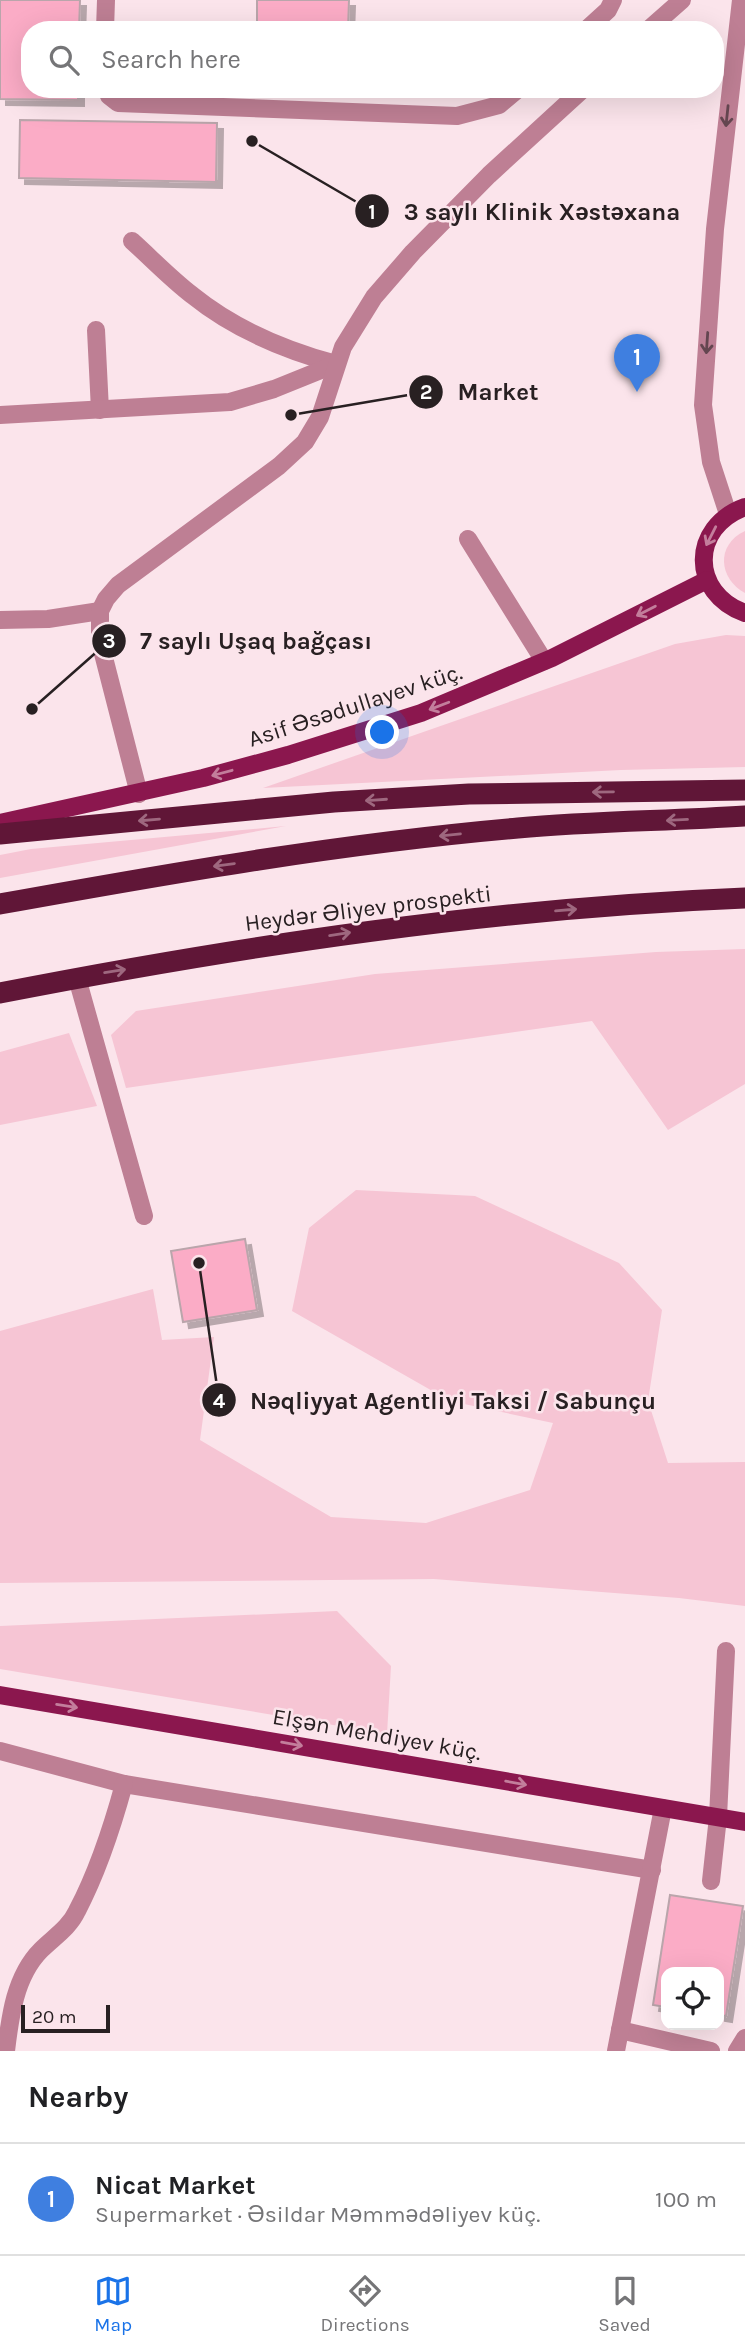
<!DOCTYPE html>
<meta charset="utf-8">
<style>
body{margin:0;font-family:Karla,sans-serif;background:#f2f2f2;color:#202124}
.controls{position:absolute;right:21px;bottom:21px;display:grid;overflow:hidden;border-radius:14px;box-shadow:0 7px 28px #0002}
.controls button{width:63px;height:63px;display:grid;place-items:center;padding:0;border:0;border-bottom:2px solid #e0e0e0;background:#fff;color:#202124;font:35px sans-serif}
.scale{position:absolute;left:21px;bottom:18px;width:89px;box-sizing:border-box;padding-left:7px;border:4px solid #282022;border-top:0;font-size:19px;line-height:24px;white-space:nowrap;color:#282022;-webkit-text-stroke:5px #fbe4eb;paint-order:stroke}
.you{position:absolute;left:383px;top:733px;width:24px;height:24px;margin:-18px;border:5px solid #fff;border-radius:50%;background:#1a73e8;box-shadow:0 0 0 10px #1a73e833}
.badge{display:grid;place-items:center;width:46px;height:46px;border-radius:50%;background:#1a73e8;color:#fff;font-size:23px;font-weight:700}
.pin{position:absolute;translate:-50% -58px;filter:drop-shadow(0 2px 4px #0008)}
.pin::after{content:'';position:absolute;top:37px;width:24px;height:21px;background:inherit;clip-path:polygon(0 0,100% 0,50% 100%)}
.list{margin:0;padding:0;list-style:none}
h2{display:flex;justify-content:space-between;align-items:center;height:91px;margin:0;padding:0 28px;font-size:30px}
h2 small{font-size:23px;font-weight:400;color:#757577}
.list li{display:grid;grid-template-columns:46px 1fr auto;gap:21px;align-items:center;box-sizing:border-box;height:112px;padding:0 28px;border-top:2px solid #e0e0e0}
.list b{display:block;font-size:26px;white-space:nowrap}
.list p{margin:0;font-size:23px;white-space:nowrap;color:#757577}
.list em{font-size:23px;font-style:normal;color:#757577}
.icon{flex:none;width:38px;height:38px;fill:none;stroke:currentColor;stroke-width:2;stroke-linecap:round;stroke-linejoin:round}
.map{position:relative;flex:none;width:745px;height:2051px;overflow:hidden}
.search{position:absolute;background:#fff;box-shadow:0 7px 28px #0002;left:21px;right:21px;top:21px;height:77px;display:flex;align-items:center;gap:18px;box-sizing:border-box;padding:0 24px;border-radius:28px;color:#757577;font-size:26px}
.sheet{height:203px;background:#fff}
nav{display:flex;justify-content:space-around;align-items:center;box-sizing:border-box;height:98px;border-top:2px solid #e0e0e0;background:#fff;font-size:19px;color:#757577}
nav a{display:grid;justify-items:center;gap:4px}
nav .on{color:#1a73e8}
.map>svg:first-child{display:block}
.green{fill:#f6c5d4}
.building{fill:#fbacc6;stroke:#baa5ab;stroke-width:2;filter:url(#shadow)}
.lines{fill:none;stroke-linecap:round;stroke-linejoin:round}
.minor{stroke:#be7f94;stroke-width:18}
.major{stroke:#8b174e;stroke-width:18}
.highway{stroke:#601637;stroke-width:21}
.oneway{stroke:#644650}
.oneway2{stroke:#c37e9c}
.oneway3{stroke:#9e687f}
.labels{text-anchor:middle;stroke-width:5;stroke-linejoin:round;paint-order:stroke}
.street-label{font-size:23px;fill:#282022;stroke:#fbe4eb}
.leader{fill:none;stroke:#282022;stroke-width:2.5}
.callout-dot{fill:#282022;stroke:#fbe4eb;stroke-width:2.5}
.mark-label{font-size:21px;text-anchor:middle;font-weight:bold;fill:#fff}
.callout-label{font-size:24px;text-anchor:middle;font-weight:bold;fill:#282022;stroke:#fbe4eb;stroke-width:5;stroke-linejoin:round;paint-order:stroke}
</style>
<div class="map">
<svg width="745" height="2051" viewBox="0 0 745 2051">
<defs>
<filter id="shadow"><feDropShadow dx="6" dy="6" stdDeviation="0" flood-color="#0004"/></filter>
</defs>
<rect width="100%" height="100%" fill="#fbe4eb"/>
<g class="green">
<path d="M745,531V593C719,579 715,545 745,531Z"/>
<polygon points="726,635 745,636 745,767 621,770 263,788 675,644"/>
<polygon points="286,826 0,878 0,855 31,849"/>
<polygon points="745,949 745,1084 668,1130 592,1021 126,1088 111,1035 136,1011 375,974 656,952"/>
<polygon points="69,1033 97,1106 0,1125 0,1052"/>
<polygon points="356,1190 475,1196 619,1263 662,1310 648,1401 668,1463 745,1462 745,1606 679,1598 434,1579 0,1583 0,1331 153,1289 162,1340 214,1337 200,1440 331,1517 426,1523 530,1490 553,1423 450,1401 292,1311 309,1228"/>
<polygon points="337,1611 391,1666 387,1734 0,1669 0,1626"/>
</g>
<g class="building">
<polygon points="0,0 80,0 79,30 30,30 30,89 78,89 78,100 0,99"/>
<polygon points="257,0 349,0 348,29 370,30 166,30 167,24 257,26"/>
<polygon points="20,120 217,123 216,182 19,178"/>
<polygon points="245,1239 257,1310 183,1322 171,1251"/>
<polygon points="670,1895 743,1906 726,2016 719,2015 719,1972 666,1972 666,2007 653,2005"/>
</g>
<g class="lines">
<g class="minor">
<polyline points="105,30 106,0"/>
<polyline points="586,30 608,10 613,0"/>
<polyline points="648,30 682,0"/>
<polyline points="107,89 109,96 118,103 457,116 499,105 518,89"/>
<path d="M132,241C152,259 171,279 192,295C234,329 284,350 336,364"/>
<polyline points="96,330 100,410"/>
<polyline points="0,415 230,402 274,389 336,364"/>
<polyline points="728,514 711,462 703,405 715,229 741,0"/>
<polyline points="468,539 544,661"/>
<polyline points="0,620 48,619 100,611"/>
<polyline points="139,794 100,642 100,611 106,599 118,585 279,466 305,442 320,417 343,347 374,297 413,252 489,175 583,89"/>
<polyline points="77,978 144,1216"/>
<polyline points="0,1751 124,1784 652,1870"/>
<polyline points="711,1881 718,1817 726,1651"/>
<polyline points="620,2030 711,2051"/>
<path d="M6,2051C10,2017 15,1976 41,1950C54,1937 69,1928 77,1911C98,1871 112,1828 124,1784"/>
<polyline points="616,2051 663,1808"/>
<polyline points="737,2051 745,2038"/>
</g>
<g class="major">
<path d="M745,507C690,527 690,593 745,613"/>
<polyline points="0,823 203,778 288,755 421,713 552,658 707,580"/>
<polyline points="0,1695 745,1822"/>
</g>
<g class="highway">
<polyline points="0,834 334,802 469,794 745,790"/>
<path d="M0,904C172,873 344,843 518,828C593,821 670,821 745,816"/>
<path d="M0,993C246,945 495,908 745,898"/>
</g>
</g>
<defs><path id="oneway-shaft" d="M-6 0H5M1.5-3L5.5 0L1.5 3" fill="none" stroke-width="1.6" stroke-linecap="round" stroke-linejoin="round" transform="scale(1.75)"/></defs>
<g class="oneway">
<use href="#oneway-shaft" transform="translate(727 116) rotate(96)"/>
<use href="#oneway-shaft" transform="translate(707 343) rotate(94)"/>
</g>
<g class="oneway2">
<use href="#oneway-shaft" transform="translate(711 536) rotate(117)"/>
<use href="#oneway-shaft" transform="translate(646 611) rotate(153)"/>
<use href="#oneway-shaft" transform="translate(439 706) rotate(159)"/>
<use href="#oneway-shaft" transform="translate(222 773) rotate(165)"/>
<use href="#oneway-shaft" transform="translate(67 1706) rotate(9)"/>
<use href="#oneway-shaft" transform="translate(292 1744) rotate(10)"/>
<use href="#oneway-shaft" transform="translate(516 1783) rotate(10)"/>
</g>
<g class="oneway3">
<use href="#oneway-shaft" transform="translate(603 792) rotate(179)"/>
<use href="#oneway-shaft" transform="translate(376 800) rotate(176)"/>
<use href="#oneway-shaft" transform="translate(149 820) rotate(175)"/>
<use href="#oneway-shaft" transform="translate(677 820) rotate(177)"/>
<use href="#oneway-shaft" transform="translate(450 835) rotate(174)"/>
<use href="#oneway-shaft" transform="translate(224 865) rotate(172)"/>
<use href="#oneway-shaft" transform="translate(566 910) rotate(-5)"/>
<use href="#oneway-shaft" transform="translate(340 934) rotate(-9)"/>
<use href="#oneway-shaft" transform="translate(115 971) rotate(-9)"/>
</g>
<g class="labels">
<g class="street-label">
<text transform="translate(355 705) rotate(-18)" y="8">Asif Əsədullayev küç.</text>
<text transform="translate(368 908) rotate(-7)" y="8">Heydər Əliyev prospekti</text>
<text transform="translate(377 1734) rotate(10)" y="8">Elşən Mehdiyev küç.</text>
</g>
</g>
<path class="leader" d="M252 141L372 211M291 415L426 392M32 709L109 641M199 1263L219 1400"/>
<g class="callout-dot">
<circle cx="252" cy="141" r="7"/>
<circle cx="291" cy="415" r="7"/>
<circle cx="32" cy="709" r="7"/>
<circle cx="199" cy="1263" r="7"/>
<circle cx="372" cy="211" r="18"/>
<circle cx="426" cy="392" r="18"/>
<circle cx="109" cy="641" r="18"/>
<circle cx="219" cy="1400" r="18"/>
</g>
<g class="mark-label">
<text x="372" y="219">1</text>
<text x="426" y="399">2</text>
<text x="109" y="648">3</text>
<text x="219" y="1408">4</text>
</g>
<g class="callout-label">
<text x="542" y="220">3 saylı Klinik Xəstəxana</text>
<text x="498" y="400">Market</text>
<text x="256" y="649">7 saylı Uşaq bağçası</text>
<text x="453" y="1409">Nəqliyyat Agentliyi Taksi / Sabunçu</text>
</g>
</svg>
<div class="controls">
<button><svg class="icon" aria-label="locate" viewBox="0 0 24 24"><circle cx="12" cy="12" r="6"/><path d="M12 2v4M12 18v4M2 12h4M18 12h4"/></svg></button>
</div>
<div class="scale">20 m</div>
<div class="you"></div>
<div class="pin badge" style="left:637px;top:392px;background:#3f7fe0">1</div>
<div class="search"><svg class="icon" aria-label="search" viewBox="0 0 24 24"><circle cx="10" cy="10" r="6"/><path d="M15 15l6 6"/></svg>Search here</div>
</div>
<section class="sheet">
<h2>Nearby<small></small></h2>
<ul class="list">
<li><span class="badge" style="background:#3f7fe0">1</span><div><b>Nicat Market</b><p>Supermarket · Əsildar Məmmədəliyev küç.</p></div><em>100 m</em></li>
</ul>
</section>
<nav>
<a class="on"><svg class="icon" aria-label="map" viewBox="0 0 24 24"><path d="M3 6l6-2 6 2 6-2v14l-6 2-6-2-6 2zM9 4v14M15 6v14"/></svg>Map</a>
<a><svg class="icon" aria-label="directions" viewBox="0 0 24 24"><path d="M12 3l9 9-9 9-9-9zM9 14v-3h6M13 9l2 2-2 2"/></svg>Directions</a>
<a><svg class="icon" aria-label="saved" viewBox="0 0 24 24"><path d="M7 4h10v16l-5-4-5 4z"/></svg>Saved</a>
</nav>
